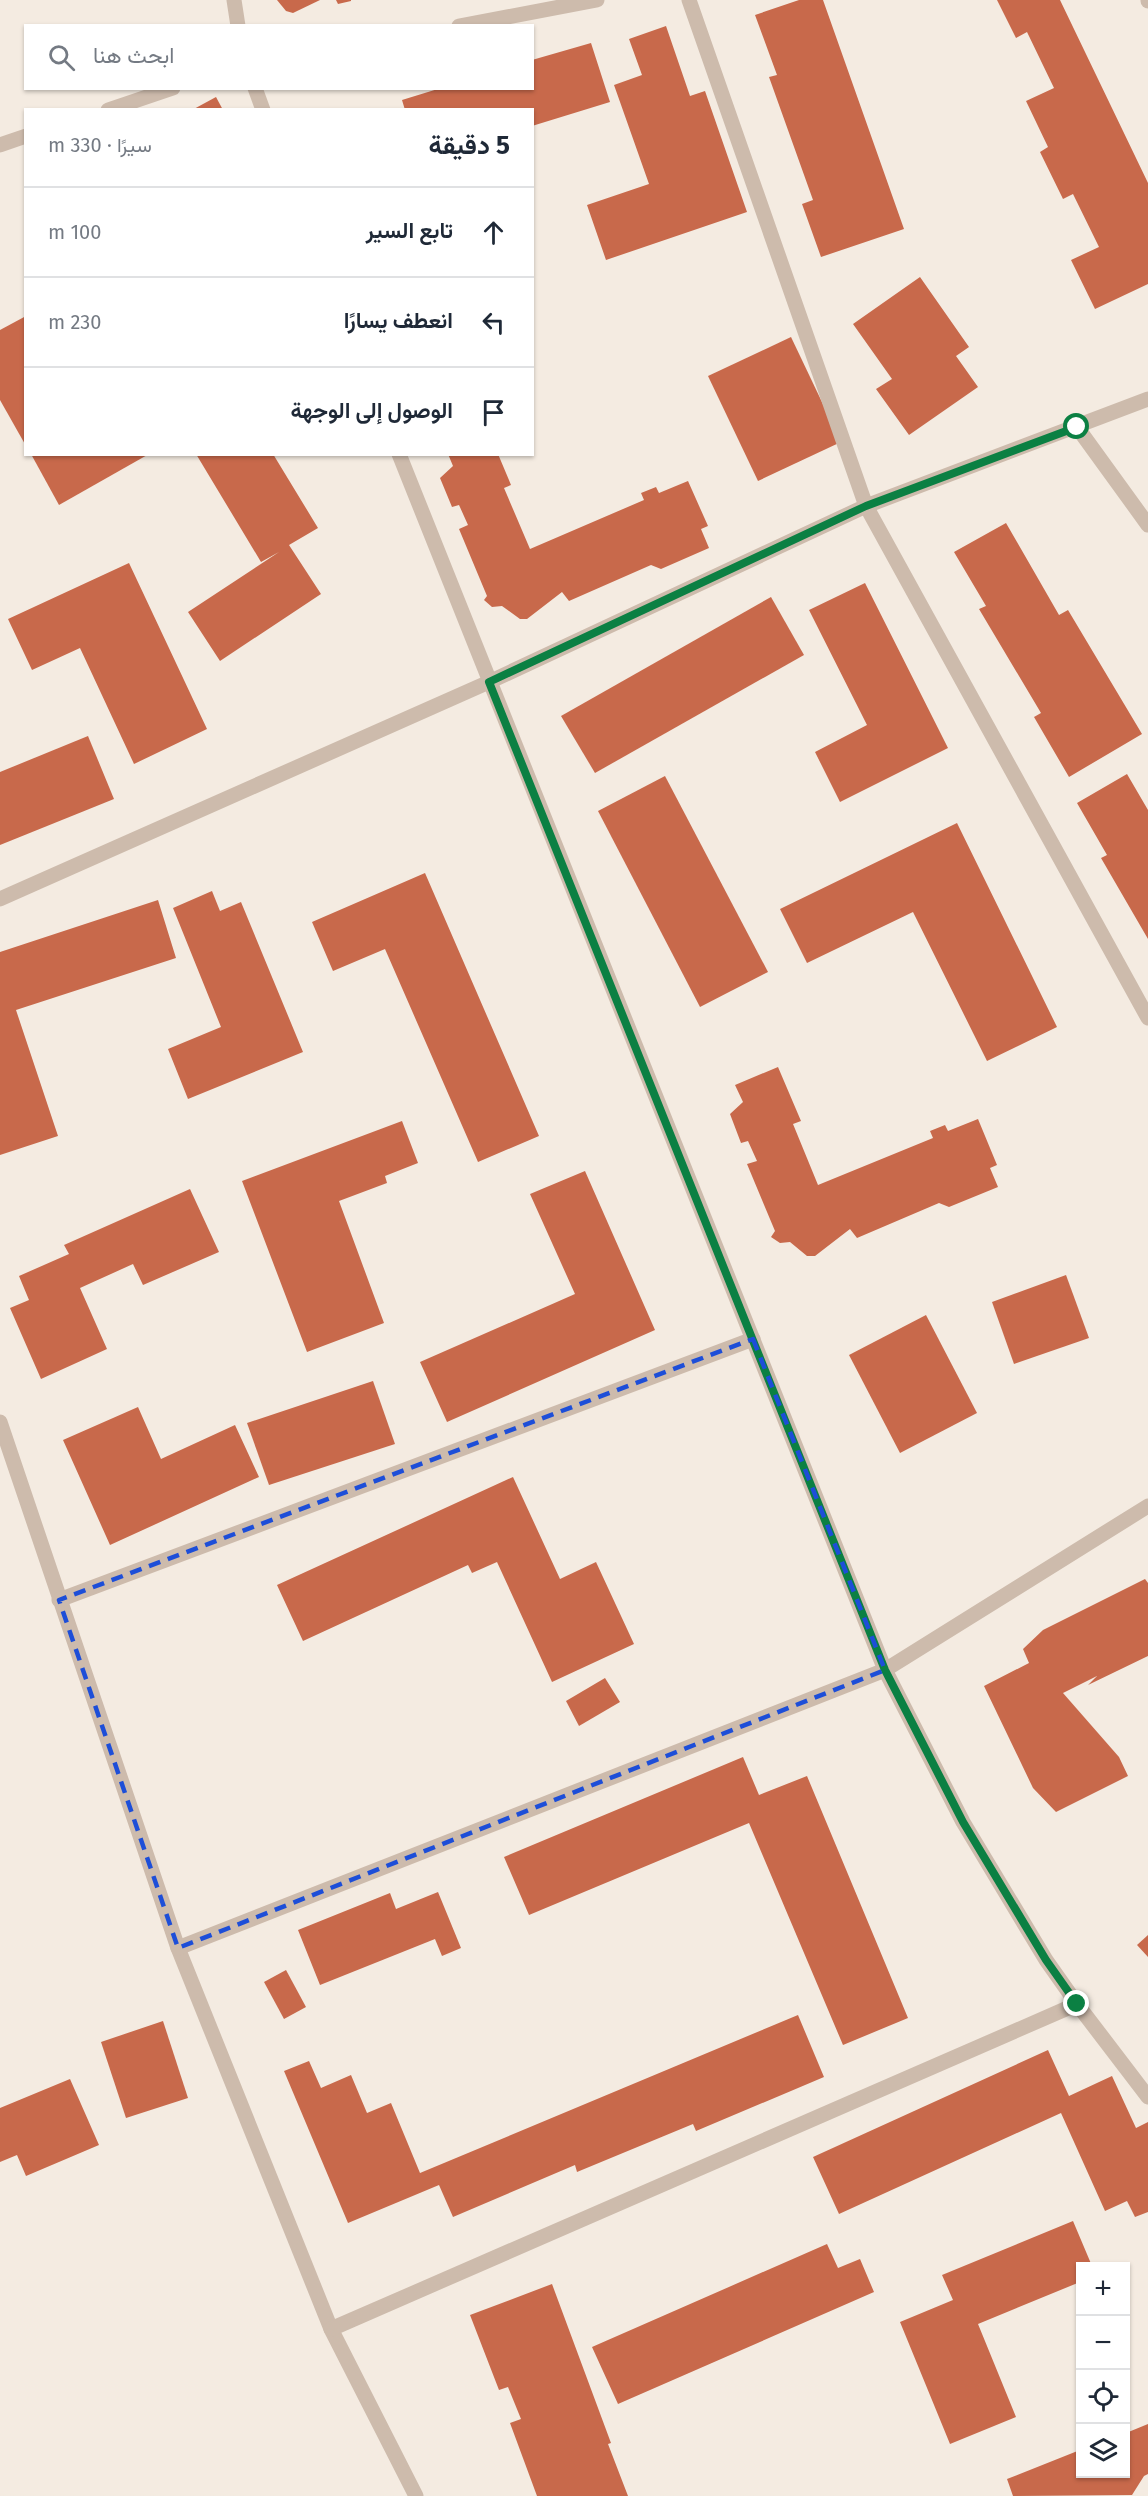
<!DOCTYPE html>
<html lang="ar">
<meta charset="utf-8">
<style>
body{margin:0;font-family:"Fira Sans",Vazirmatn,sans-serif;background:#f6f6f7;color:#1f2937;direction:rtl}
.controls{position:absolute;right:18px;bottom:18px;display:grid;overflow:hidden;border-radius:0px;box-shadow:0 2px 4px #0004}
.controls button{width:54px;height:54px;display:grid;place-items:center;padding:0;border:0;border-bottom:2px solid #e0e1e3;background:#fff;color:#1f2937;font:30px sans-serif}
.stop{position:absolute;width:18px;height:18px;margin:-14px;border:4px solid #0b8043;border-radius:50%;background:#fff}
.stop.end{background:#0b8043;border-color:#fff;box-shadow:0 2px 6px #0008}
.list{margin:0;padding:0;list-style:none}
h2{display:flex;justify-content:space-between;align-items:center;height:78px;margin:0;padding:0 24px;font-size:26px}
h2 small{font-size:20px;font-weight:400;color:#747a83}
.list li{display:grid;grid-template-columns:39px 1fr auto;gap:18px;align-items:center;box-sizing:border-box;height:90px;padding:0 24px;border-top:2px solid #e0e1e3}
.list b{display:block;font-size:22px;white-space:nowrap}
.list em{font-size:20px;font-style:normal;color:#747a83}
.icon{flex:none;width:33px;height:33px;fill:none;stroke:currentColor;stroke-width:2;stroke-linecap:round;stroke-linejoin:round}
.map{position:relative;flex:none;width:1148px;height:2496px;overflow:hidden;direction:ltr}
.search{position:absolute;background:#fff;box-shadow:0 2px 4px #0004;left:24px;top:24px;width:510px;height:66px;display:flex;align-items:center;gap:15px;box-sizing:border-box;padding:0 21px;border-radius:0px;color:#747a83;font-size:22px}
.panel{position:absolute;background:#fff;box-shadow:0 2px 4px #0004;left:24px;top:108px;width:510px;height:348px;border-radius:0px;direction:rtl}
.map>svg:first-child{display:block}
.building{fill:#c8694b}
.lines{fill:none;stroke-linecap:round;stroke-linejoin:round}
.minor{stroke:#cdbbac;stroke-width:15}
.tertiary{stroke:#cdbbac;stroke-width:15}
.route{stroke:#0b8043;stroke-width:8}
.marked{fill:none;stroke:#1d4ed8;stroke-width:4.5;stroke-dasharray:12 8;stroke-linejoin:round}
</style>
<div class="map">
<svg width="1148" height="2496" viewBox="0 0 1148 2496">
<rect width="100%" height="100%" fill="#f4ebe1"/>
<g class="building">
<polygon points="277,0 320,0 293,13 286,11"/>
<polygon points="336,0 351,0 351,1 338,4"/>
<polygon points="799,0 823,0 904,229 821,257 802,204 813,200 769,77 777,75 755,15"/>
<polygon points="997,0 1060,0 1148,183 1148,284 1095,309 1071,260 1099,247 1073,194 1063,199 1040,152 1048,147 1026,101 1054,88 1027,32 1016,38"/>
<polygon points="666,26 690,96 705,91 747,212 606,260 587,205 649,184 614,85 642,75 629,39"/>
<polygon points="591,43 610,102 532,126 532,110 405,110 402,100 441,88 532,88 532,60"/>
<polygon points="216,97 223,110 192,110"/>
<polygon points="920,277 969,347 956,356 978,387 909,435 876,389 892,379 853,324"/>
<polygon points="26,316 26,446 0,400 0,330"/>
<polygon points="791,337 841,442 758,481 708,376"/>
<polygon points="31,454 149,454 59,505"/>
<polygon points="196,454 273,454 318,528 289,545 321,594 220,661 188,612 279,552 261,562"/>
<polygon points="448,454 498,454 511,485 504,488 530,549 644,500 641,493 656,487 659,493 688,481 708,526 701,529 709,548 661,569 651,565 569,601 562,592 527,619 520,619 502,606 492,607 484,600 487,596 459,529 468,525 459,505 452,507 440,478 453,466"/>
<polygon points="1006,523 1059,615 1068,610 1142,734 1069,777 1034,717 1041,713 979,609 986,606 954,552"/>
<polygon points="129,563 207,729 134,764 80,648 32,670 8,619"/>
<polygon points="865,583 948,748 840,802 815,752 867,725 809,610"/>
<polygon points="771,597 804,655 595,773 561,716"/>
<polygon points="88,736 114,799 0,845 0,772"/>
<polygon points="1127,774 1148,810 1148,939 1101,858 1107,855 1077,803"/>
<polygon points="665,776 768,972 700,1007 598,811"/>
<polygon points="957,823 1057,1027 987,1061 913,912 807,963 780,909"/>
<polygon points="425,873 539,1136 478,1162 385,949 333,971 312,922"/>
<polygon points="212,891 220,911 241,902 303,1052 188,1099 168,1049 221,1027 173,908"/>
<polygon points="158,900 176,958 16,1010 58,1136 0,1155 0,952"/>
<polygon points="778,1067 801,1121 793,1124 818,1185 933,1138 930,1131 945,1125 948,1131 978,1119 997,1165 990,1168 998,1187 949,1207 939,1203 857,1238 850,1229 815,1256 807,1256 790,1242 780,1243 771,1237 775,1231 747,1164 757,1161 748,1141 741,1143 730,1114 743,1102 735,1085"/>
<polygon points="402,1121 418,1163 385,1176 387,1183 339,1201 384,1323 307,1352 242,1181"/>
<polygon points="585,1171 655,1330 447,1422 420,1362 575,1294 530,1194"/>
<polygon points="190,1189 219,1252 143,1285 133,1264 80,1288 107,1349 41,1379 10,1308 29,1300 19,1276 69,1254 64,1245"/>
<polygon points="1066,1275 1089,1338 1014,1364 992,1302"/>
<polygon points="926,1315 977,1413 900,1453 849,1355"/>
<polygon points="373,1381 395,1444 269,1485 247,1423"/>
<polygon points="138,1407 161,1459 235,1425 259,1477 110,1545 63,1440"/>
<polygon points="513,1477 560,1579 596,1562 634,1644 552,1682 497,1562 472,1573 468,1565 303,1641 277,1585"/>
<polygon points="1145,1579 1148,1583 1148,1656 1088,1685 1097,1676 1063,1693 1119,1757 1128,1776 1056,1812 1033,1788 984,1686 1029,1663 1023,1649 1043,1630"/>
<polygon points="605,1678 620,1702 579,1726 566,1701"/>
<polygon points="743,1757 759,1795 807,1776 908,2018 843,2045 749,1823 529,1915 504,1857"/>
<polygon points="438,1892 461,1948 442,1956 435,1939 320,1985 298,1930 390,1893 396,1909"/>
<polygon points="1148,1935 1148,1957 1137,1945"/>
<polygon points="286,1970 306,2007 284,2019 264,1982"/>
<polygon points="798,2015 824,2077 696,2131 693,2124 577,2172 575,2165 453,2217 439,2185 348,2223 284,2071 309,2061 321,2088 351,2075 367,2113 391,2103 420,2173"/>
<polygon points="163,2021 188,2098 126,2118 101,2042"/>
<polygon points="1048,2050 1069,2096 1112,2076 1136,2128 1148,2122 1148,2212 1135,2217 1127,2201 1105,2211 1061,2113 839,2214 813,2157"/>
<polygon points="70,2079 99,2145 26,2176 17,2155 0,2162 0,2108"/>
<polygon points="1073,2221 1092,2266 1080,2266 1080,2282 978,2324 1016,2417 950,2444 900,2322 953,2300 942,2275"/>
<polygon points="827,2244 838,2268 860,2259 874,2292 618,2404 592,2347"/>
<polygon points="552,2284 611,2443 608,2444 628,2496 537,2496 510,2423 521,2419 508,2387 499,2390 470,2315"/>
<polygon points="1148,2424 1148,2474 1144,2476 1132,2495 1013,2496 1007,2479 1080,2450 1080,2474 1126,2474 1126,2433"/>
</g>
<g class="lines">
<g class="minor">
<polyline points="234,0 238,26"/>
<polyline points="689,0 866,506 1148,1018"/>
<polyline points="459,26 597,0"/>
<polyline points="255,88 263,110"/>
<polyline points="108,110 173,88"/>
<polyline points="0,145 26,136"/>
<polyline points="1077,427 1148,525"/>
<polyline points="399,454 885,1670 963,1822 1046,1960 1077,2004 1148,2097"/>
<polyline points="0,899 489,682 866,506 1148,399"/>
<polyline points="0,1422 178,1948 331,2329 416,2496"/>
<polyline points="59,1600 753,1339"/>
<polyline points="178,1948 885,1670 1148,1506"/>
<polyline points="331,2329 1077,2004"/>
</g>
<polyline class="tertiary" points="1148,0 1148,1"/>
</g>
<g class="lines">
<polyline class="route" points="1077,2004 1046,1960 963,1822 885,1670 489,682 866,506 1077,427"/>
</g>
<path class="marked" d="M753,1339L885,1670L178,1948L59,1600Z"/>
</svg>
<div class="controls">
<button>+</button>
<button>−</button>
<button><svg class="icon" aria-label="locate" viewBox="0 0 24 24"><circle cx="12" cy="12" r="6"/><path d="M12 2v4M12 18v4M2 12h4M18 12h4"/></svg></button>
<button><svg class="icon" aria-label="layers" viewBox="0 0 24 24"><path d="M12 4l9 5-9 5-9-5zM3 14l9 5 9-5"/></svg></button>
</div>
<div class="stop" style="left:1077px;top:427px"></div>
<div class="stop end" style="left:1077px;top:2004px"></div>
<div class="search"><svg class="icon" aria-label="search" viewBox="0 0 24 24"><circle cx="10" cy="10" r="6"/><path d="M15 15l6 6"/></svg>ابحث هنا</div>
<section class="panel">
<h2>5 دقيقة<small>سيرًا · 330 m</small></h2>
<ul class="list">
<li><svg class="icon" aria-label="ahead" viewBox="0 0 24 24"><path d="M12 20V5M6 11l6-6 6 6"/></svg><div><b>تابع السير</b></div><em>100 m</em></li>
<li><svg class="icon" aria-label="left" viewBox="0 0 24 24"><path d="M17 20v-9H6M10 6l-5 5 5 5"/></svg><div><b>انعطف يسارًا</b></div><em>230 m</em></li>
<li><svg class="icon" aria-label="arrive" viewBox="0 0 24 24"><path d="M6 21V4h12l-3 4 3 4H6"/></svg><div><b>الوصول إلى الوجهة</b></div></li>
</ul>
</section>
</div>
